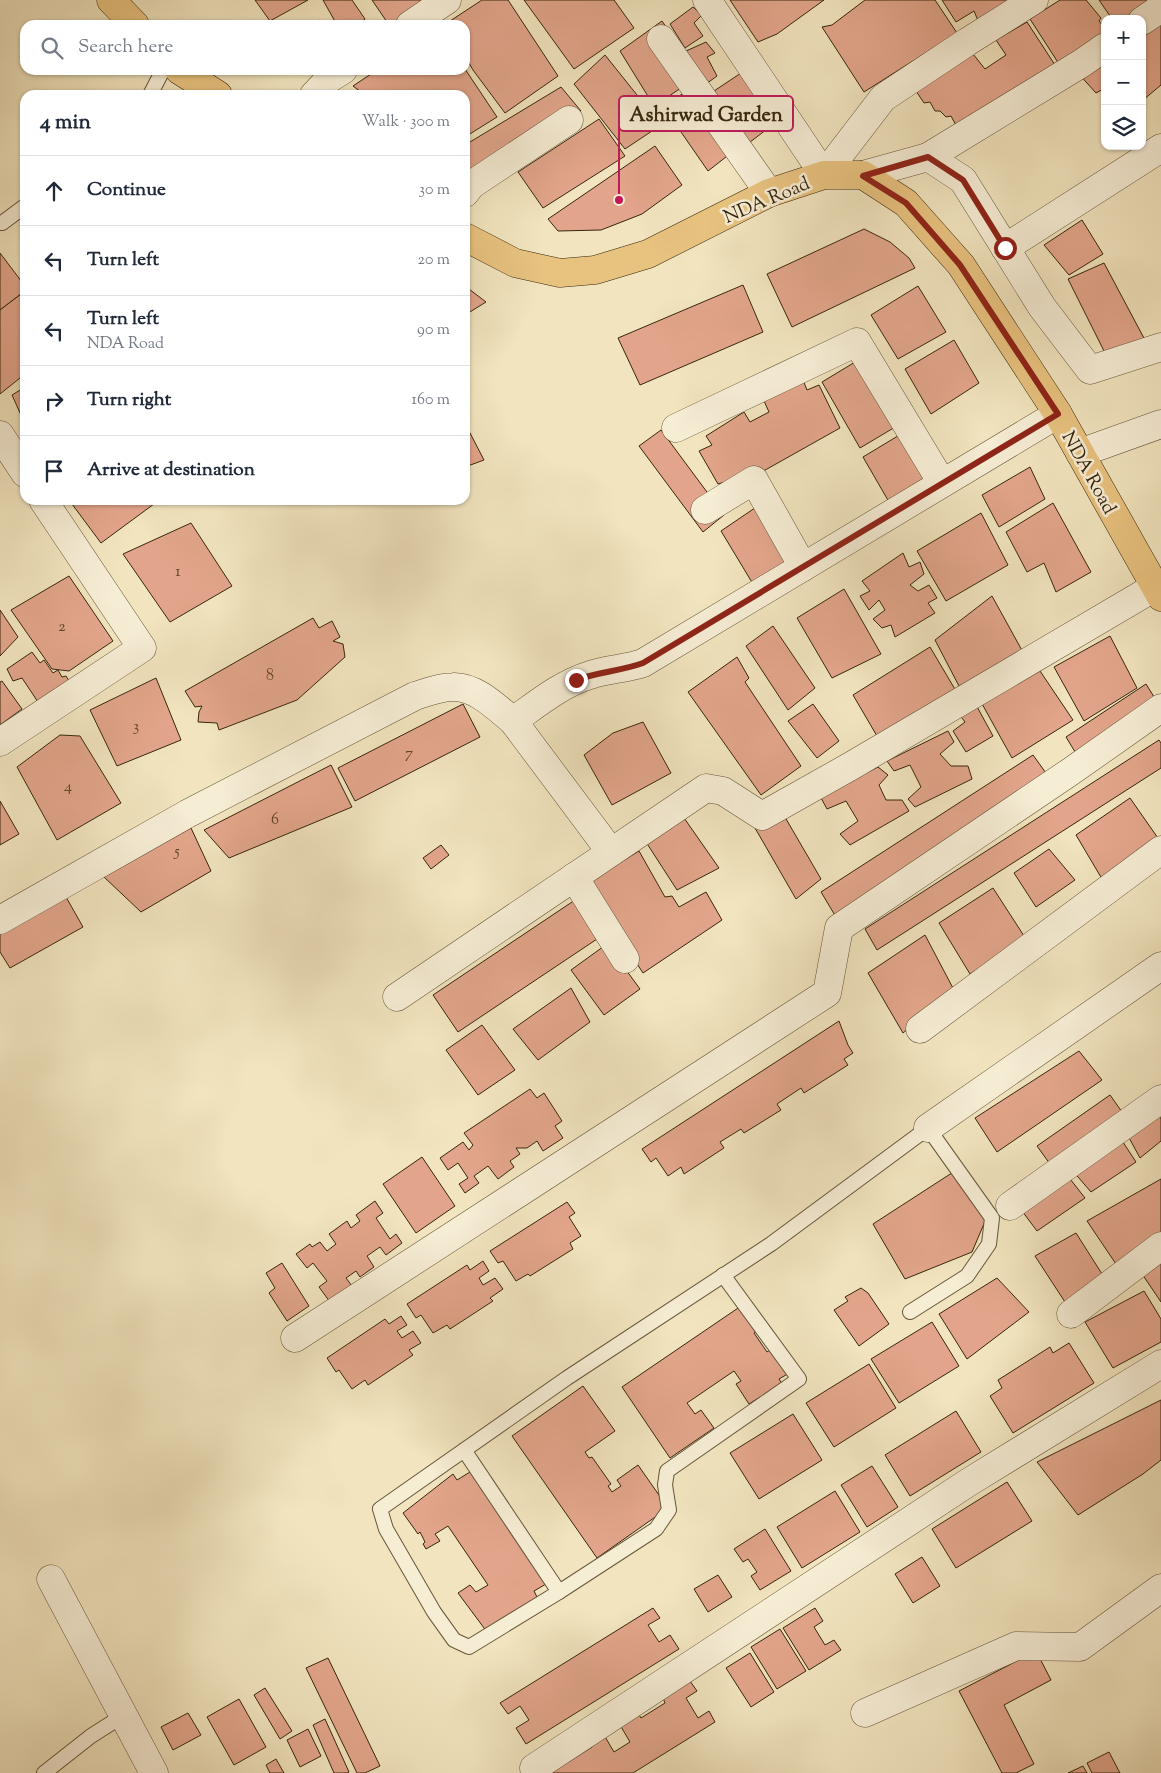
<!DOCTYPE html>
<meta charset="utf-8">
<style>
body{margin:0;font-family:"Sorts Mill Goudy",serif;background:#f2f2f3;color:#1f2937}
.controls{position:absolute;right:15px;top:15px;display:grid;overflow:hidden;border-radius:10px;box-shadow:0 1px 4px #0004}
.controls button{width:45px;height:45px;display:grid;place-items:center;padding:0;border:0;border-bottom:1px solid #e0e1e3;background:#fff;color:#1f2937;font:25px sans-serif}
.stop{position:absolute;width:15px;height:15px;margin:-11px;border:4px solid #8f2418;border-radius:50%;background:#fff}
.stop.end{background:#8f2418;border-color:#fff;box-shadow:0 1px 5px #0008}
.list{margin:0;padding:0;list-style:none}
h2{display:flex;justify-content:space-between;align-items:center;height:65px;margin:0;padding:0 20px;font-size:21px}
h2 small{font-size:16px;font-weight:400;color:#747a83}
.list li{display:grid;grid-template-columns:32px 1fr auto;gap:15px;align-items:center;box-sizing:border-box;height:70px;padding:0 20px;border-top:1px solid #e0e1e3}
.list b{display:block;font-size:19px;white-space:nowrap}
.list p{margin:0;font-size:16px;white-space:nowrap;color:#747a83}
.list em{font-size:16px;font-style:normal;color:#747a83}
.icon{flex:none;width:28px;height:28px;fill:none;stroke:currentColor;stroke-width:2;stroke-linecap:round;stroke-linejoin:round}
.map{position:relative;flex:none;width:1161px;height:1773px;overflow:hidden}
.search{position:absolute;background:#fff;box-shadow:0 1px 4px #0004;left:20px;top:20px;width:450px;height:55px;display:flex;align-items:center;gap:12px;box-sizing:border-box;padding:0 18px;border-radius:15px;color:#747a83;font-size:19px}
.panel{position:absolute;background:#fff;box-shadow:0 1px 4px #0004;left:20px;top:90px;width:450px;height:415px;border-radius:15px}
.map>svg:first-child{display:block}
.building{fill:#e2a58b;stroke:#37260c}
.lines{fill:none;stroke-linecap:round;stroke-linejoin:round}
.service-casing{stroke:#665638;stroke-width:16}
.minor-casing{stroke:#665638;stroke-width:29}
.primary-casing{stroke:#37260c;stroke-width:29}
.service{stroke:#f6edd5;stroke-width:14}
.minor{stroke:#f6edd5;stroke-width:28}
.primary{stroke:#e8c27f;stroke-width:28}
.route{stroke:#8f2418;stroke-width:6}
.labels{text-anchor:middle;stroke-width:5;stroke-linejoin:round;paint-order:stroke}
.number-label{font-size:16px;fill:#62462c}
.street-label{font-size:19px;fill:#37260c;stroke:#f6edd5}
.leader{fill:none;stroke:#c2185b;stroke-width:2}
.callout-dot{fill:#c2185b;stroke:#f6edd5;stroke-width:2}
.callout{fill:#f6edd5;stroke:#c2185b;stroke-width:2}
.callout-label{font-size:20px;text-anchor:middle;font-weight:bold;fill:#37260c}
</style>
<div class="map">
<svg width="1161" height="1773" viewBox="0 0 1161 1773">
<rect width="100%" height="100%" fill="#f1e4be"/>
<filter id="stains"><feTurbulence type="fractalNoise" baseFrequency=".004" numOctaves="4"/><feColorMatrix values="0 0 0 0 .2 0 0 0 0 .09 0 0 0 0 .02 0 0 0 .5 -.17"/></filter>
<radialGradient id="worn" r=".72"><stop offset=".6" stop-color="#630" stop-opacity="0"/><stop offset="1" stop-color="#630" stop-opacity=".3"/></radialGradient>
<g class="building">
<polygon points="255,0 308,0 270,21"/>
<polygon points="323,0 352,0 365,19 357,25 337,25"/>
<polygon points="372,0 440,0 402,25 389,25"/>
<polygon points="482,0 508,0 558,76 505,113 473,70 465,56 465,25 448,25 447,23"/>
<polygon points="524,0 614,0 634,28 574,69"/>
<polygon points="730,0 824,0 777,34 758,42"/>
<polygon points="865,0 935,0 957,33 864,92 822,27 832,25"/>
<polygon points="942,0 1015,0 979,23 974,11 956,22"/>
<polygon points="1060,0 1086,0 1101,18 1099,21 1105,28 1105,33 1059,64 1030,19"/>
<polygon points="1099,0 1148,0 1125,19 1112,19"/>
<polygon points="693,7 702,15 694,23 703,36 685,48 670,24"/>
<polygon points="1161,17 1161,85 1143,100 1142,30"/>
<polygon points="318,20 326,25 314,25"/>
<polygon points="662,21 699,76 654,106 620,51"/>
<polygon points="1027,22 1055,65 958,129 951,116 946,117 940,111 935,111 930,102 924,103 916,91 973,54 985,69 1006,55 996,40"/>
<polygon points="706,42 715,53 707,57 717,76 706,84 686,51"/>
<polygon points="1105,54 1105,88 1096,93 1077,72"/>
<polygon points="605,55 661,125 625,149 574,84"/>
<polygon points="750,67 784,116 745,146 708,95"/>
<polygon points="465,69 497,117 465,137 465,95 365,95 353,86 377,70"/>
<polygon points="700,83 740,146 708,171 663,106"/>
<polygon points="561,87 581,111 467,181 465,178 465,145"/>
<polygon points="599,119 625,156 543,208 518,172"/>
<polygon points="655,146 682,185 642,214 601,230 558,231 548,219"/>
<polygon points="1082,220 1103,254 1069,275 1044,245"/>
<polygon points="864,229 890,242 909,258 915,268 792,327 767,274"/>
<polygon points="0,253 25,286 25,291 0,310"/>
<polygon points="1104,263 1145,340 1106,355 1068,279"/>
<polygon points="743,285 763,332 640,385 618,338"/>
<polygon points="465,286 486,302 465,315"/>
<polygon points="918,286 946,332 898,359 871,315"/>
<polygon points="25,291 25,374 0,394 0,310"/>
<polygon points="954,340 979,383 931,414 905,369"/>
<polygon points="875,350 912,417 860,448 822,382"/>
<polygon points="803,380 807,390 819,385 840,428 735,487 732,480 718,484 699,451 712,445 706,436 744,412 750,422 769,412 764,401"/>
<polygon points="25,387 25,424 12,395"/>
<polygon points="465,425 470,433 465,436"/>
<polygon points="916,425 952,490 900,521 863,457"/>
<polygon points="661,430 724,515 703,532 639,446"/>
<polygon points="470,433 484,460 465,467 465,436"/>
<polygon points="1030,467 1045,499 999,527 982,495"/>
<polygon points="771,497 806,558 756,589 721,531"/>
<polygon points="69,500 157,500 158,501 101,543"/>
<polygon points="1053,503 1091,572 1056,592 1044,563 1027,572 1006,532"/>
<polygon points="981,513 1008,565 946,601 917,551"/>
<polygon points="191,523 232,586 170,622 123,554"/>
<polygon points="903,553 909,567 920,562 924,574 910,585 918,591 929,585 937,598 928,603 935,613 895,637 891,625 882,628 873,619 885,610 879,600 869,610 860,596 870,591 862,581"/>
<polygon points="69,576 113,641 69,671 52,669 11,610"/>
<polygon points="844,589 881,654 832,678 797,618"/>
<polygon points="992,596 1024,654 959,686 935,640"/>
<polygon points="0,610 18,637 0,656"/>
<polygon points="313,618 319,628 332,621 340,637 333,641 343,644 345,657 297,700 219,730 217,723 198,722 199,712 202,706 195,707 185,691"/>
<polygon points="773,626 815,688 788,710 746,646"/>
<polygon points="1110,636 1137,688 1084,721 1054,667"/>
<polygon points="930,647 956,691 877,736 853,695"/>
<polygon points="32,652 40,663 44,660 53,673 58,670 62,677 66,676 73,687 38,702 22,678 13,681 7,669"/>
<polygon points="737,657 749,678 745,682 801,766 761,795 688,692"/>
<polygon points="1040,671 1073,720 1012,758 981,702"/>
<polygon points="156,678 181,740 117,766 90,710"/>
<polygon points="2,681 22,709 0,725 0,682"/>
<polygon points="1146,684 1161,708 1080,760 1066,737"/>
<polygon points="975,703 993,736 966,752 953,731 965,722 958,713"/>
<polygon points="463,704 480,737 355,801 338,768"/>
<polygon points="813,704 839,741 817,758 788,721"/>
<polygon points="643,722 671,773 612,805 584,755 613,733"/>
<polygon points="948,731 954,742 940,754 951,766 968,766 972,779 915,807 908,799 921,787 910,765 894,771 887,761"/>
<polygon points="60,735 80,736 121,803 57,840 17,767"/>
<polygon points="1159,740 1161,743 1161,768 877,950 865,929"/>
<polygon points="1033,755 1051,780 839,922 821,892"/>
<polygon points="331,765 352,807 229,858 204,830"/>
<polygon points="878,767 888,775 879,785 886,800 902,800 909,811 850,845 840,834 858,821 846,801 827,809 820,796"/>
<polygon points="1130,798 1160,841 1105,884 1076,835"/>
<polygon points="0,801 19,834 0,845"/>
<polygon points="782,812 821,879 796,899 755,828"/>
<polygon points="682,815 719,868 677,890 644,839"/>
<polygon points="191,828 211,871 141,912 104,877"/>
<polygon points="441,845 449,855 431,869 423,858"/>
<polygon points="1049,849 1075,880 1036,907 1014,873"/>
<polygon points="639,851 665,897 672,896 679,907 706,892 722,920 643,973 585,884"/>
<polygon points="993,888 1026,939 970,974 939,923"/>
<polygon points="62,890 83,927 10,968 0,952 0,925"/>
<polygon points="581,896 606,933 458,1032 433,995"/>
<polygon points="925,935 954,990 903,1033 868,973"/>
<polygon points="607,944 640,989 604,1015 571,970"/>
<polygon points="571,988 590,1022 538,1060 513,1029"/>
<polygon points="839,1021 848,1045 853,1053 844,1059 848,1065 804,1093 801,1088 777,1104 781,1110 744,1133 741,1129 720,1142 724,1148 684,1174 681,1167 668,1176 656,1158 651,1162 642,1149"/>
<polygon points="482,1025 515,1070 478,1095 446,1050"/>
<polygon points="1079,1051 1102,1080 997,1152 975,1118"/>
<polygon points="530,1089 537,1098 544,1093 562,1121 555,1126 563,1138 543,1151 537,1141 527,1148 516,1148 520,1154 510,1161 514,1167 498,1179 488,1166 474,1176 479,1183 465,1193 459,1184 468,1178 458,1163 448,1170 440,1158 463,1142 469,1150 473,1145 464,1133"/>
<polygon points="1110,1095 1127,1119 1055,1171 1037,1146"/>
<polygon points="1157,1112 1161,1119 1161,1141 1140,1158 1127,1134"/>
<polygon points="1119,1136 1136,1162 1091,1192 1072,1170"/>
<polygon points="422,1157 455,1206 416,1233 383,1184"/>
<polygon points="958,1169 986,1219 972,1252 905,1279 873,1224"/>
<polygon points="1067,1175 1085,1198 1037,1231 1019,1207"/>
<polygon points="1161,1179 1161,1239 1120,1270 1087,1221"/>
<polygon points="375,1201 383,1213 376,1218 390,1239 396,1234 402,1243 386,1255 380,1247 367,1256 374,1267 360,1277 356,1271 346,1278 352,1286 330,1302 319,1287 327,1281 313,1263 307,1268 296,1254 310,1244 312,1247 320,1242 327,1251 336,1244 329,1234 347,1221 351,1228 360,1221 356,1215"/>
<polygon points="567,1202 575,1213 569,1217 581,1236 570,1243 573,1249 530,1276 528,1274 516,1281 503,1261 498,1263 490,1251"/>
<polygon points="1076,1233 1109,1285 1065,1302 1035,1256"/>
<polygon points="1161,1257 1161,1302 1140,1271"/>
<polygon points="483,1261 489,1271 479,1278 483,1285 495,1278 503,1289 490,1298 493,1301 450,1329 447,1325 433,1333 421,1315 416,1318 407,1304 467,1265 470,1270"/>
<polygon points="282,1263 309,1306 287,1321 269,1293 275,1288 266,1273"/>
<polygon points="997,1278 1029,1312 967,1359 939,1314"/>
<polygon points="861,1288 868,1293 889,1324 859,1346 834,1310 848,1301 845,1297"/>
<polygon points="1144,1291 1161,1319 1161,1342 1113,1368 1085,1322"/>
<polygon points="744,1304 761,1329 754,1333 767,1352 774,1347 791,1372 779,1379 783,1385 762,1400 760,1397 749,1404 736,1384 741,1381 734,1371 687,1403 695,1414 701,1410 714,1428 670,1458 622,1387"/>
<polygon points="401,1316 407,1325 397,1331 402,1338 413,1331 421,1343 409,1350 413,1355 368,1385 365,1380 352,1389 339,1370 336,1372 327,1358 385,1319 389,1324"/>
<polygon points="932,1322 959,1366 899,1403 871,1359"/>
<polygon points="1069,1343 1094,1383 1013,1433 990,1396 1002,1388 998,1380 1050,1347 1053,1353"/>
<polygon points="869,1364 896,1408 834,1447 806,1403"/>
<polygon points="583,1386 615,1431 585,1452 589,1458 592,1457 611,1484 608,1486 612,1492 621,1486 617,1480 638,1465 668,1508 597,1558 512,1436"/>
<polygon points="1161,1400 1161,1460 1143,1474 1078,1515 1037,1462"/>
<polygon points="956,1411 981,1452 910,1496 885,1455"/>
<polygon points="793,1414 822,1460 759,1499 730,1453"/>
<polygon points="872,1466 898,1507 867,1527 841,1485"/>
<polygon points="470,1472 546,1584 534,1591 538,1599 487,1632 458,1593 470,1585 476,1592 488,1585 448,1526 435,1534 440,1541 426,1549 423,1544 425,1542 420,1532 418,1534 403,1513 453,1474 457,1480"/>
<polygon points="1007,1482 1032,1521 956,1568 932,1529"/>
<polygon points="835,1491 860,1532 802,1568 777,1527"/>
<polygon points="765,1529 791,1571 760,1590 751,1576 757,1572 748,1559 743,1562 734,1549"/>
<polygon points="922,1557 940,1586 913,1603 895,1574"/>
<polygon points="718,1575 732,1597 708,1612 694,1589"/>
<polygon points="653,1608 660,1618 648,1625 659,1642 670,1635 679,1649 526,1744 516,1728 529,1720 520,1706 508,1714 500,1703"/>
<polygon points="815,1608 823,1621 814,1627 825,1645 834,1640 841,1650 809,1670 783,1628"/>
<polygon points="780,1629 806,1671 777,1689 751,1647"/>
<polygon points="1036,1651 1051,1680 1004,1705 1034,1764 1016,1773 1002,1773 959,1691"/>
<polygon points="750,1653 774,1692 751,1707 726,1668"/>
<polygon points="328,1658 380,1766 365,1773 357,1773 306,1668"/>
<polygon points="690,1681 697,1691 686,1698 698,1718 709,1711 715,1722 633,1773 542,1773 568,1757 570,1761 592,1747 590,1743 604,1735 614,1752 630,1742 620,1725 638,1713 641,1718 665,1703 663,1698"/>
<polygon points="265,1688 292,1731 280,1739 254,1695"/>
<polygon points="239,1699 266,1747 234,1765 207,1717"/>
<polygon points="188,1713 201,1735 173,1750 161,1727"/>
<polygon points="325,1719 349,1772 347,1773 334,1773 313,1725"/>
<polygon points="308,1729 321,1756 300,1767 287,1740"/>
<polygon points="1109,1752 1120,1773 1092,1773 1087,1763"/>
<polygon points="276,1759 284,1773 270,1773 266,1765"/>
<polygon points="1083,1766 1087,1773 1068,1773"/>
</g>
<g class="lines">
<g class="service-casing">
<g id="service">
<polyline points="150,95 163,70"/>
<polyline points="2,223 25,206"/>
<polyline points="464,1450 559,1592 469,1647 454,1640 434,1612 386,1529 380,1509 567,1378 771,1244 928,1128 992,1218 989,1244 967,1276 910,1312"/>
<polyline points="559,1592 656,1529 669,1510 665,1485 667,1471 799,1379 723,1275"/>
<polyline points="44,1773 91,1736 124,1715"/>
</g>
</g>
<g class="minor-casing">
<g id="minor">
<polyline points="707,0 824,175 883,98 967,42 1034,0"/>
<polyline points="1142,21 1161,8"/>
<polyline points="410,25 447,0"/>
<polyline points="661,39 769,193"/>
<polyline points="314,95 330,78 343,70"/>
<polyline points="928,157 1082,63 1105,47"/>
<polyline points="863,175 928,157 963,180 1042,307 1090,370 1161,347"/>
<polyline points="465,193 471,185 569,120"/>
<polyline points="1005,248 1161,148"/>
<polyline points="676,428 857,342 942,483"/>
<polyline points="0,435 25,473"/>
<polyline points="1080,453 1161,424"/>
<polyline points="705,510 754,480 803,567"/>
<path d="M513,721C537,704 561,684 590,675C607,669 626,669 643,663L1058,414"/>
<polyline points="0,742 142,648 43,500"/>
<polyline points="574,877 625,959"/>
<path d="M0,920L187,814L415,696C428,692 440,687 453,687C475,686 496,707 513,721L611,852"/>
<polyline points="397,997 706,788 723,791 762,816 851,766 1155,587"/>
<polyline points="920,1029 1161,850"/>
<polyline points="928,1128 1161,966"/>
<polyline points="1010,1206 1161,1099"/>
<polyline points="1071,1314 1161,1246"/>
<polyline points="295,1338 827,993 839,928 1070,772 1161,708"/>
<polyline points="51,1579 154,1773"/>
<polyline points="865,1713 1016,1646 1080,1647 1161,1588"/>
<polyline points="534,1768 969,1482 1161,1364"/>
</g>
</g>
<g class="primary-casing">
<g id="primary">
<polyline points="111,0 135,25"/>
<polyline points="179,70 218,95"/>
<polyline points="465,237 515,263 560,273 595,270 648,254 769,193 824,175 863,175 906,203 961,265 1058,414 1161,597"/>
</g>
</g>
<use href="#service" class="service"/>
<use href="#minor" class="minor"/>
<use href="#primary" class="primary"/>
</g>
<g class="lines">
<path class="route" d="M576,680C598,672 621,671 643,663L1058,414L960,265L906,203L863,176L928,157L963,180L1005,248"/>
</g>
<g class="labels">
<g class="number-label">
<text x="178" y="576">1</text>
<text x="62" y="631">2</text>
<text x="270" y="680">8</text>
<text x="136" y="731">3</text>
<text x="409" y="758">7</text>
<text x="68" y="791">4</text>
<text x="275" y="824">6</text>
<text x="177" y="856">5</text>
</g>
<g class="street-label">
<text transform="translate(766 199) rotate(-23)" y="7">NDA Road</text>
<text transform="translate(1090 472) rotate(61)" y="7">NDA Road</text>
</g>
</g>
<path class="leader" d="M619 200L619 114"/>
<circle class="callout-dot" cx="619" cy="200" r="5"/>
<rect class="callout" x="619" y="96" width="174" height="35" rx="5"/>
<g class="callout-label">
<text x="706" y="121">Ashirwad Garden</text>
</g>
<rect width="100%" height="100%" filter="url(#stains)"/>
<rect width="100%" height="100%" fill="url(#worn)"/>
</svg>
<div class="controls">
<button>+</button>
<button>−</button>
<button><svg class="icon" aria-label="layers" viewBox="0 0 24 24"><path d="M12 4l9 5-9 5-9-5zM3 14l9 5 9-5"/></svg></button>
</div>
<div class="stop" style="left:1005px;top:248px"></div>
<div class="stop end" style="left:576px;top:680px"></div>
<div class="search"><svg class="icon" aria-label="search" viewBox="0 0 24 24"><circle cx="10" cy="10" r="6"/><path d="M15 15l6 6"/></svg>Search here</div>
<section class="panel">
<h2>4 min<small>Walk · 300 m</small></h2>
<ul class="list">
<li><svg class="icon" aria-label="ahead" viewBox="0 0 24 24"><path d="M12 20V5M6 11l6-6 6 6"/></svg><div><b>Continue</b></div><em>30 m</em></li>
<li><svg class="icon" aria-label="left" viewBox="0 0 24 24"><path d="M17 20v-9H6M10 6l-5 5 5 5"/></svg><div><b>Turn left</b></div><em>20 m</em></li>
<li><svg class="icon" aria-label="left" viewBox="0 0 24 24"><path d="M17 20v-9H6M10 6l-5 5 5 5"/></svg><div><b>Turn left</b><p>NDA Road</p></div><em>90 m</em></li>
<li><svg class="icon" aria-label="right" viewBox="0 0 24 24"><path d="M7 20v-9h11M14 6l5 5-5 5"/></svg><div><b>Turn right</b></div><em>160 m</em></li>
<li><svg class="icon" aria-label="arrive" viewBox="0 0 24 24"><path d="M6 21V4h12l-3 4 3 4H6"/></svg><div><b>Arrive at destination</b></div></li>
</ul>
</section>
</div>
